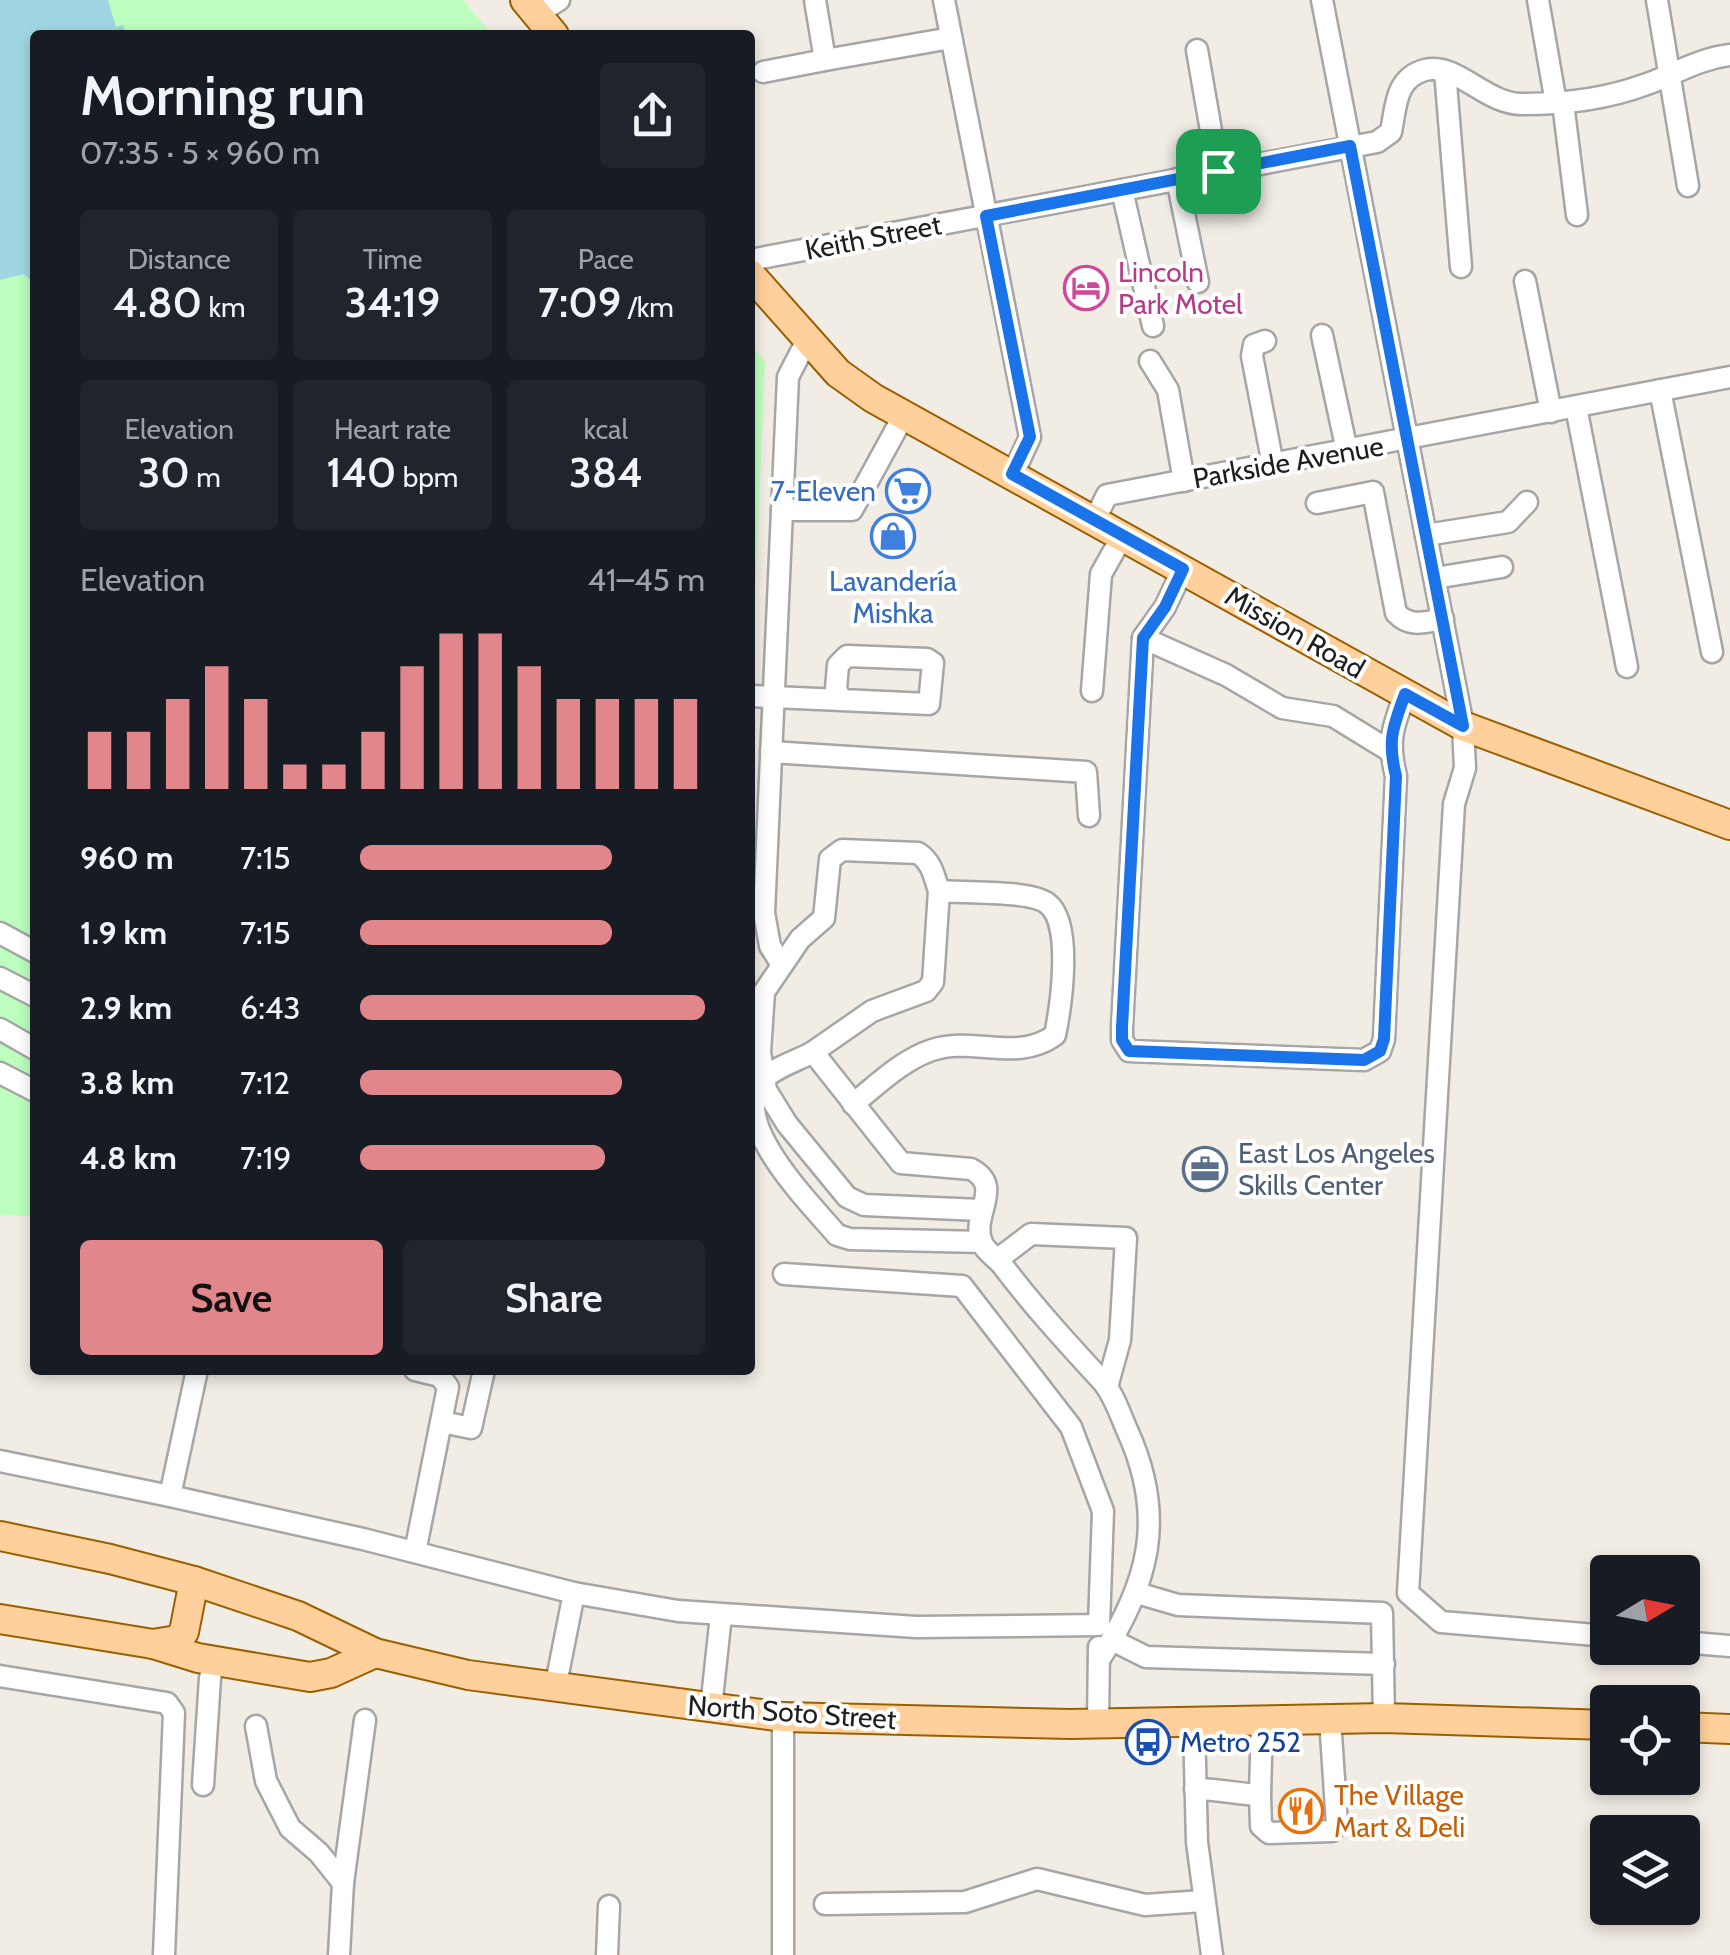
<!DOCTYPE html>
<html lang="en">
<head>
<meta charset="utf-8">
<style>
	:root { --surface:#171b24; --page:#20242c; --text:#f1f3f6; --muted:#9ea1a6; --accent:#e1868b }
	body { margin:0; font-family:Cabin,sans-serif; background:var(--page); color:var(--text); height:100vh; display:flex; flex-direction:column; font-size:38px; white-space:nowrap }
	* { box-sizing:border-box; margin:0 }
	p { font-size:32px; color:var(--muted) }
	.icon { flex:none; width:55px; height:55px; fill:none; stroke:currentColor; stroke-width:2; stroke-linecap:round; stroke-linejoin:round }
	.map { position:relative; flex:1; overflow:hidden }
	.panel { position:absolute; left:30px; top:30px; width:725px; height:1345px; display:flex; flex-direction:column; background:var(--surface); border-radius:10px; box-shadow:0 5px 15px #0003 }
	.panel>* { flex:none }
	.needle { width:65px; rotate:80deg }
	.tools { position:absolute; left:1590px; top:1555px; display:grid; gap:20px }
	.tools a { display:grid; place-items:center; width:110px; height:110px; border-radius:10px; background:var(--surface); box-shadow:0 5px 15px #0003; font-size:50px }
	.pin { position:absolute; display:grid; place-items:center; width:85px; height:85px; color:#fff; margin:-42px; border-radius:20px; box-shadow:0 5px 15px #0006 }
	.round { display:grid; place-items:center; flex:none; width:105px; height:105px; border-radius:10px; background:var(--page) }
	.summary { display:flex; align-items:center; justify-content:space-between; height:170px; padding:0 50px }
	h1 { font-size:55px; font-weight:600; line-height:75px }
	.figures { display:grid; grid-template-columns:repeat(3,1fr); gap:15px; height:170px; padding:10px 50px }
	.figures div { display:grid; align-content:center; border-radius:10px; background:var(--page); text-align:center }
	.figures b { font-size:42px; font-weight:600 }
	.figures small { font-size:28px; font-weight:400 }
	.figures p { font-size:28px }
	.chart { height:280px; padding:20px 50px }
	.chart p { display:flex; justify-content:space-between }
	.chart svg { width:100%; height:180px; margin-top:10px; stroke:var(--accent); stroke-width:6 }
	.action { display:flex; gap:20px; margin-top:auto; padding:20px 50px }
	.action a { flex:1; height:115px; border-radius:10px; background:var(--accent); color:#111; font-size:40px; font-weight:600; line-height:115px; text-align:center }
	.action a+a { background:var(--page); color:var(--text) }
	ul { padding:0 50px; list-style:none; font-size:32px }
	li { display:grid; grid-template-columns:160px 120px 1fr; align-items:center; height:75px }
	li i { height:25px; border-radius:12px; background:var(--accent) }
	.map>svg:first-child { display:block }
</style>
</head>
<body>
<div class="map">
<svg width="1730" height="1955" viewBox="0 0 1730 1955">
	<rect width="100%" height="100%" fill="#f1ece4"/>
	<g fill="#bdffbf">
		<polygon points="0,0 463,0 492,35 35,35 35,1216 0,1215"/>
		<polygon points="750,344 765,362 750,713"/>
	</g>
	<polygon fill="#a0d6e3" points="0,0 108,0 116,27 123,25 126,35 35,35 35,278 29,279 24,274 0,280"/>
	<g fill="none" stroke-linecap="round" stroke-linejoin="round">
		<defs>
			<g id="minor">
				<polyline points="815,0 825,60 951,38"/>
				<polyline points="944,0 1030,437 1013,474"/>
				<polyline points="1322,0 1463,726 1465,768 1454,804 1408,1593 1441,1622 1608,1636"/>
				<polyline points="1538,0 1556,103"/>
				<polyline points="1657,0 1688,186"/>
				<polyline points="537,14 559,0"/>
				<polyline points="1197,50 1218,171"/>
				<polyline points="1445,71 1461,267"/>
				<polyline points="763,72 825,60"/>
				<polyline points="1563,103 1577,215"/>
				<polyline points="1177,179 1198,282"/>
				<polyline points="1122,190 1153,326"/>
				<path d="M750,260L1377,142L1391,132C1396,107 1395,78 1425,70C1457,62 1486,105 1523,104C1563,104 1606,99 1644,85C1674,75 1697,59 1730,55"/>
				<polyline points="1525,281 1551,412"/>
				<polyline points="1322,335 1347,451"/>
				<polyline points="1265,341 1254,345 1252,356 1273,465"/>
				<polyline points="1150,361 1168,390 1184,481"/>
				<polyline points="1660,390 1712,652"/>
				<polyline points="1576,407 1627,667"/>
				<path d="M1317,503L1373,492L1396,613C1410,628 1425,622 1443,619"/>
				<polyline points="782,510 852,510 904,415"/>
				<polyline points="1095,519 1107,495 1730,377"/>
				<polyline points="1426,535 1508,522 1527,502"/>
				<path d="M1183,569L1165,607L1143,638L1122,1027V1040L1129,1051L1364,1060L1380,1051L1384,1039L1396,776C1387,740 1393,727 1405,694"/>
				<polyline points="1435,578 1502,567"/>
				<polyline points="1143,638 1226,675 1282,708 1333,716 1390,751"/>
				<polyline points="1092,691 1101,574 1123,535"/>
				<polyline points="750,696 841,700 836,689 838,665 847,656 927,659 933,663 929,704 841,700"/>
				<polyline points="771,752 1086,772 1089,816"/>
				<path d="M939,891C934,876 932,862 918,853L842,850L830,859L824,918L800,939L764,992L760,1052L766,1090L787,1124L847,1197L864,1205L981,1210"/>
				<polyline points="0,933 35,952"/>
				<polyline points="782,965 770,946 764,913 788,377 807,340"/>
				<polyline points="0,978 35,996"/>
				<polyline points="0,1029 35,1049"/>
				<path d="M813,1052L872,1011L926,991L933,982L939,891C962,893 1032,890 1048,904C1073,924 1061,1006 1055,1035C1017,1063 973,1036 932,1050C902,1060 877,1085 853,1104"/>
				<polyline points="0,1073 35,1091"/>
				<path d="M982,1242L850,1239L837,1235C811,1204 723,1118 765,1078C776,1067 799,1060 813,1052L901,1163L971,1169C1005,1187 970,1215 982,1243C986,1252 997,1258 1003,1266C1034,1307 1068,1344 1103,1382C1114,1395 1120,1414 1127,1430C1167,1517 1149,1584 1099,1660"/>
				<polyline points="998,1259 1031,1234 1126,1238 1120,1340 1107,1387"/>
				<polyline points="197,1370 170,1496 363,1539 574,1593 678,1611 916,1627 1099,1625 1103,1511 1071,1427 962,1286 784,1274"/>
				<polyline points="442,1422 471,1428 484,1370"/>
				<polyline points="0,1461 170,1496"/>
				<polyline points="415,1552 448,1387 440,1376 415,1370"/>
				<polyline points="1137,1593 1178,1605 1382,1613 1384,1718"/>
				<polyline points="1112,1640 1146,1657 1384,1664"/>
				<polyline points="1682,1642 1730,1646"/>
				<polyline points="0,1676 167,1703 174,1713 164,1955"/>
				<polyline points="555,1689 574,1593"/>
				<polyline points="711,1708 721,1615"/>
				<polyline points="783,1717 783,1955"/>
				<polyline points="1098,1724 1099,1647"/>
				<polyline points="1194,1724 1197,1842 1212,1955"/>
				<polyline points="256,1726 266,1781 290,1828 319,1853 343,1883"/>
				<polyline points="203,1785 210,1678 214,1661"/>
				<path d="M1195,1789C1218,1789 1237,1794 1260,1795L1261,1826L1269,1833L1332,1831L1337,1824L1330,1719"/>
				<polyline points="1260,1795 1262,1722"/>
				<polyline points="825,1904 965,1902 1037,1879 1145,1905 1203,1901"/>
				<polyline points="339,1955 343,1883 365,1720"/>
				<polyline points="607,1955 609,1906"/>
			</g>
			<g id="major">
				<polyline points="525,0 554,35"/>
				<polyline points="750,274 838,373 873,398 1463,726 1730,825"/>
				<polyline points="0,1536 110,1559 194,1581 298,1616 375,1653 468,1675 783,1717 1070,1724 1384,1718 1608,1725"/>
				<polyline points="0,1619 153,1644 198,1658 310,1677 331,1673 375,1653"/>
				<polyline points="153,1644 177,1640 184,1632 194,1581"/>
				<polyline points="1682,1727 1730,1729"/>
			</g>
		</defs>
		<use href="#minor" stroke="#a6a6a6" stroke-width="25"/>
		<use href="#major" stroke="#9a6000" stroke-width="32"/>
		<use href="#minor" stroke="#fff" stroke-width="20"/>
		<use href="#major" stroke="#ffd09b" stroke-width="28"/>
	</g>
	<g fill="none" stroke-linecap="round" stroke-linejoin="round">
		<defs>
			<path id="route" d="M1350,146L1463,726L1405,694C1393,727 1387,740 1396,776L1384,1039L1380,1051L1364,1060L1129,1051L1122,1040V1027L1143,638L1165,607L1183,569L1012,474L1030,437L986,216Z"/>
		</defs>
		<use href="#route" stroke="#fff" stroke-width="20"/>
		<use href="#route" stroke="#1a73e8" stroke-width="12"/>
	</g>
	<defs>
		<symbol id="hotel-ring" viewBox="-11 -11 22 22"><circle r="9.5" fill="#fff" stroke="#d1479c" stroke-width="1.5"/><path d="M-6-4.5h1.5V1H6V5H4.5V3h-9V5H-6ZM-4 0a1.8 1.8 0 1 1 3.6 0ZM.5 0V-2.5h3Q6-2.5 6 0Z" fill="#d1479c"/></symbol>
		<symbol id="supermarket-ring" viewBox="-11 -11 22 22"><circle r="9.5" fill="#fff" stroke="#3f7fe0" stroke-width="1.5"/><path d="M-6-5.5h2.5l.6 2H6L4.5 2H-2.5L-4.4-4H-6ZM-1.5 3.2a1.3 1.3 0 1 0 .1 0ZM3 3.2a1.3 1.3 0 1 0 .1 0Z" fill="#3f7fe0"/></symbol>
		<symbol id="shop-ring" viewBox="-11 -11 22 22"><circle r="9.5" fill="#fff" stroke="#3f7fe0" stroke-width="1.5"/><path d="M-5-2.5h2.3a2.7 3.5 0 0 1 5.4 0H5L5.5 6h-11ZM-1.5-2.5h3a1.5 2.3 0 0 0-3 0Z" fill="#3f7fe0"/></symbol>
		<symbol id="office-ring" viewBox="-11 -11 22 22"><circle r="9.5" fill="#fff" stroke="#5c6f8a" stroke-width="1.5"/><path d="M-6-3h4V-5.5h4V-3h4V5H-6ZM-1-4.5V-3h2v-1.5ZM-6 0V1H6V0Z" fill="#5c6f8a"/></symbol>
		<symbol id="bus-ring" viewBox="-11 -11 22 22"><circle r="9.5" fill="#fff" stroke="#1a4fb4" stroke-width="1.5"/><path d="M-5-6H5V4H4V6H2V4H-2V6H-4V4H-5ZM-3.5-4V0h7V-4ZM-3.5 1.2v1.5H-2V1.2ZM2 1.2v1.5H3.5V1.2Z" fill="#1a4fb4"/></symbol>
		<symbol id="restaurant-ring" viewBox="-11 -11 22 22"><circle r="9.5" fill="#fff" stroke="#e8710a" stroke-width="1.5"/><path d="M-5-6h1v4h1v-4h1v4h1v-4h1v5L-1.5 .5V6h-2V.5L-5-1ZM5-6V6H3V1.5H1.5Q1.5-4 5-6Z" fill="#e8710a"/></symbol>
	</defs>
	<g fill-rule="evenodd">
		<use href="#hotel-ring" x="1061" y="263" width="50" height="50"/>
		<use href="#supermarket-ring" x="883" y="466" width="50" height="50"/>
		<use href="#shop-ring" x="868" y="511" width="50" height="50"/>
		<use href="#office-ring" x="1180" y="1144" width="50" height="50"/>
		<use href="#bus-ring" x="1123" y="1717" width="50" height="50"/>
		<use href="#restaurant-ring" x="1276" y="1786" width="50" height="50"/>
	</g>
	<g text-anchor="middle" stroke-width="8" stroke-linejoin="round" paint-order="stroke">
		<g font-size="28" fill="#1f1f1f" stroke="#fff">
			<text transform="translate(873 237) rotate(-11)" y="10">Keith Street</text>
			<text transform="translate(1288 462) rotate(-10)" y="10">Parkside Avenue</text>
			<text transform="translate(1295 632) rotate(30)" y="10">Mission Road</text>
			<text transform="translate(792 1712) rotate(4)" y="10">North Soto Street</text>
		</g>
		<g font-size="28" fill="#b23c85" stroke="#fff" text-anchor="start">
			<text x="1118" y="282">Lincoln<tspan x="1118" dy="32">Park Motel</tspan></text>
		</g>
		<g font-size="28" fill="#366cbe" stroke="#fff" text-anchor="end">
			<text x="876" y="501">7-Eleven</text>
			<text x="893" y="591" text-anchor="middle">Lavandería<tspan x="893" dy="32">Mishka</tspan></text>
		</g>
		<g font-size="28" fill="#4e5e75" stroke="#fff" text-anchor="start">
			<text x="1238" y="1163">East Los Angeles<tspan x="1238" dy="32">Skills Center</tspan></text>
		</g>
		<g font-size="28" fill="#164399" stroke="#fff" text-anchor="start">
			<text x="1180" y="1752">Metro 252</text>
		</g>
		<g font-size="28" fill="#c56008" stroke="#fff" text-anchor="start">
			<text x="1334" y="1805">The Village<tspan x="1334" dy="32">Mart &amp; Deli</tspan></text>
		</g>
	</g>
</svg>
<div class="tools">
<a><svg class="needle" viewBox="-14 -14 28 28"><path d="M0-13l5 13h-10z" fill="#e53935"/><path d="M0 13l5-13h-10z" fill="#9ea1a6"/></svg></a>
<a><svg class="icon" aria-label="locate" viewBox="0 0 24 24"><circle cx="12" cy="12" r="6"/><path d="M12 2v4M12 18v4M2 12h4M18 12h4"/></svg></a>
<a><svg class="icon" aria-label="layers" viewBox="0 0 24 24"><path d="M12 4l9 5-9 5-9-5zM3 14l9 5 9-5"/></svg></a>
</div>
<div class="pin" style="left:1218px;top:171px;background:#1e9e55"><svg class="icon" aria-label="arrive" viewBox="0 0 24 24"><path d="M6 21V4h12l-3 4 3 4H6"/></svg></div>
<section class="panel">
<div class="summary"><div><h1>Morning run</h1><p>07:35 · 5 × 960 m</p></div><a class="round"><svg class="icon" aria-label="share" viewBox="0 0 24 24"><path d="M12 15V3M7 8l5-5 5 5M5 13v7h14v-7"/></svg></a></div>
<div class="figures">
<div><p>Distance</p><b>4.80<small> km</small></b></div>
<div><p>Time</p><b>34:19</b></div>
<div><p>Pace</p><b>7:09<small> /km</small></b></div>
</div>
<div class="figures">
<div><p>Elevation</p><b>30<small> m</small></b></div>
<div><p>Heart rate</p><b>140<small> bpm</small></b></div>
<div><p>kcal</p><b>384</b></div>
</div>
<div class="chart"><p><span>Elevation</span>41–45 m</p>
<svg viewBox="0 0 160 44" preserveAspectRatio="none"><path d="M5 44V30M15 44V30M25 44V22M35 44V14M45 44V22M55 44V38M65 44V38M75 44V30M85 44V14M95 44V6M105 44V6M115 44V14M125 44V22M135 44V22M145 44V22M155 44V22"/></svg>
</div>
<ul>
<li><b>960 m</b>7:15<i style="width:73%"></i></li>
<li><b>1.9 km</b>7:15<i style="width:73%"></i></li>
<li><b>2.9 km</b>6:43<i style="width:100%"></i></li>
<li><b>3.8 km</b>7:12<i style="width:76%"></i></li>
<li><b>4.8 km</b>7:19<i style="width:71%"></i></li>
</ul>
<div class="action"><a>Save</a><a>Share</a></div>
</section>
</div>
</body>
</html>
